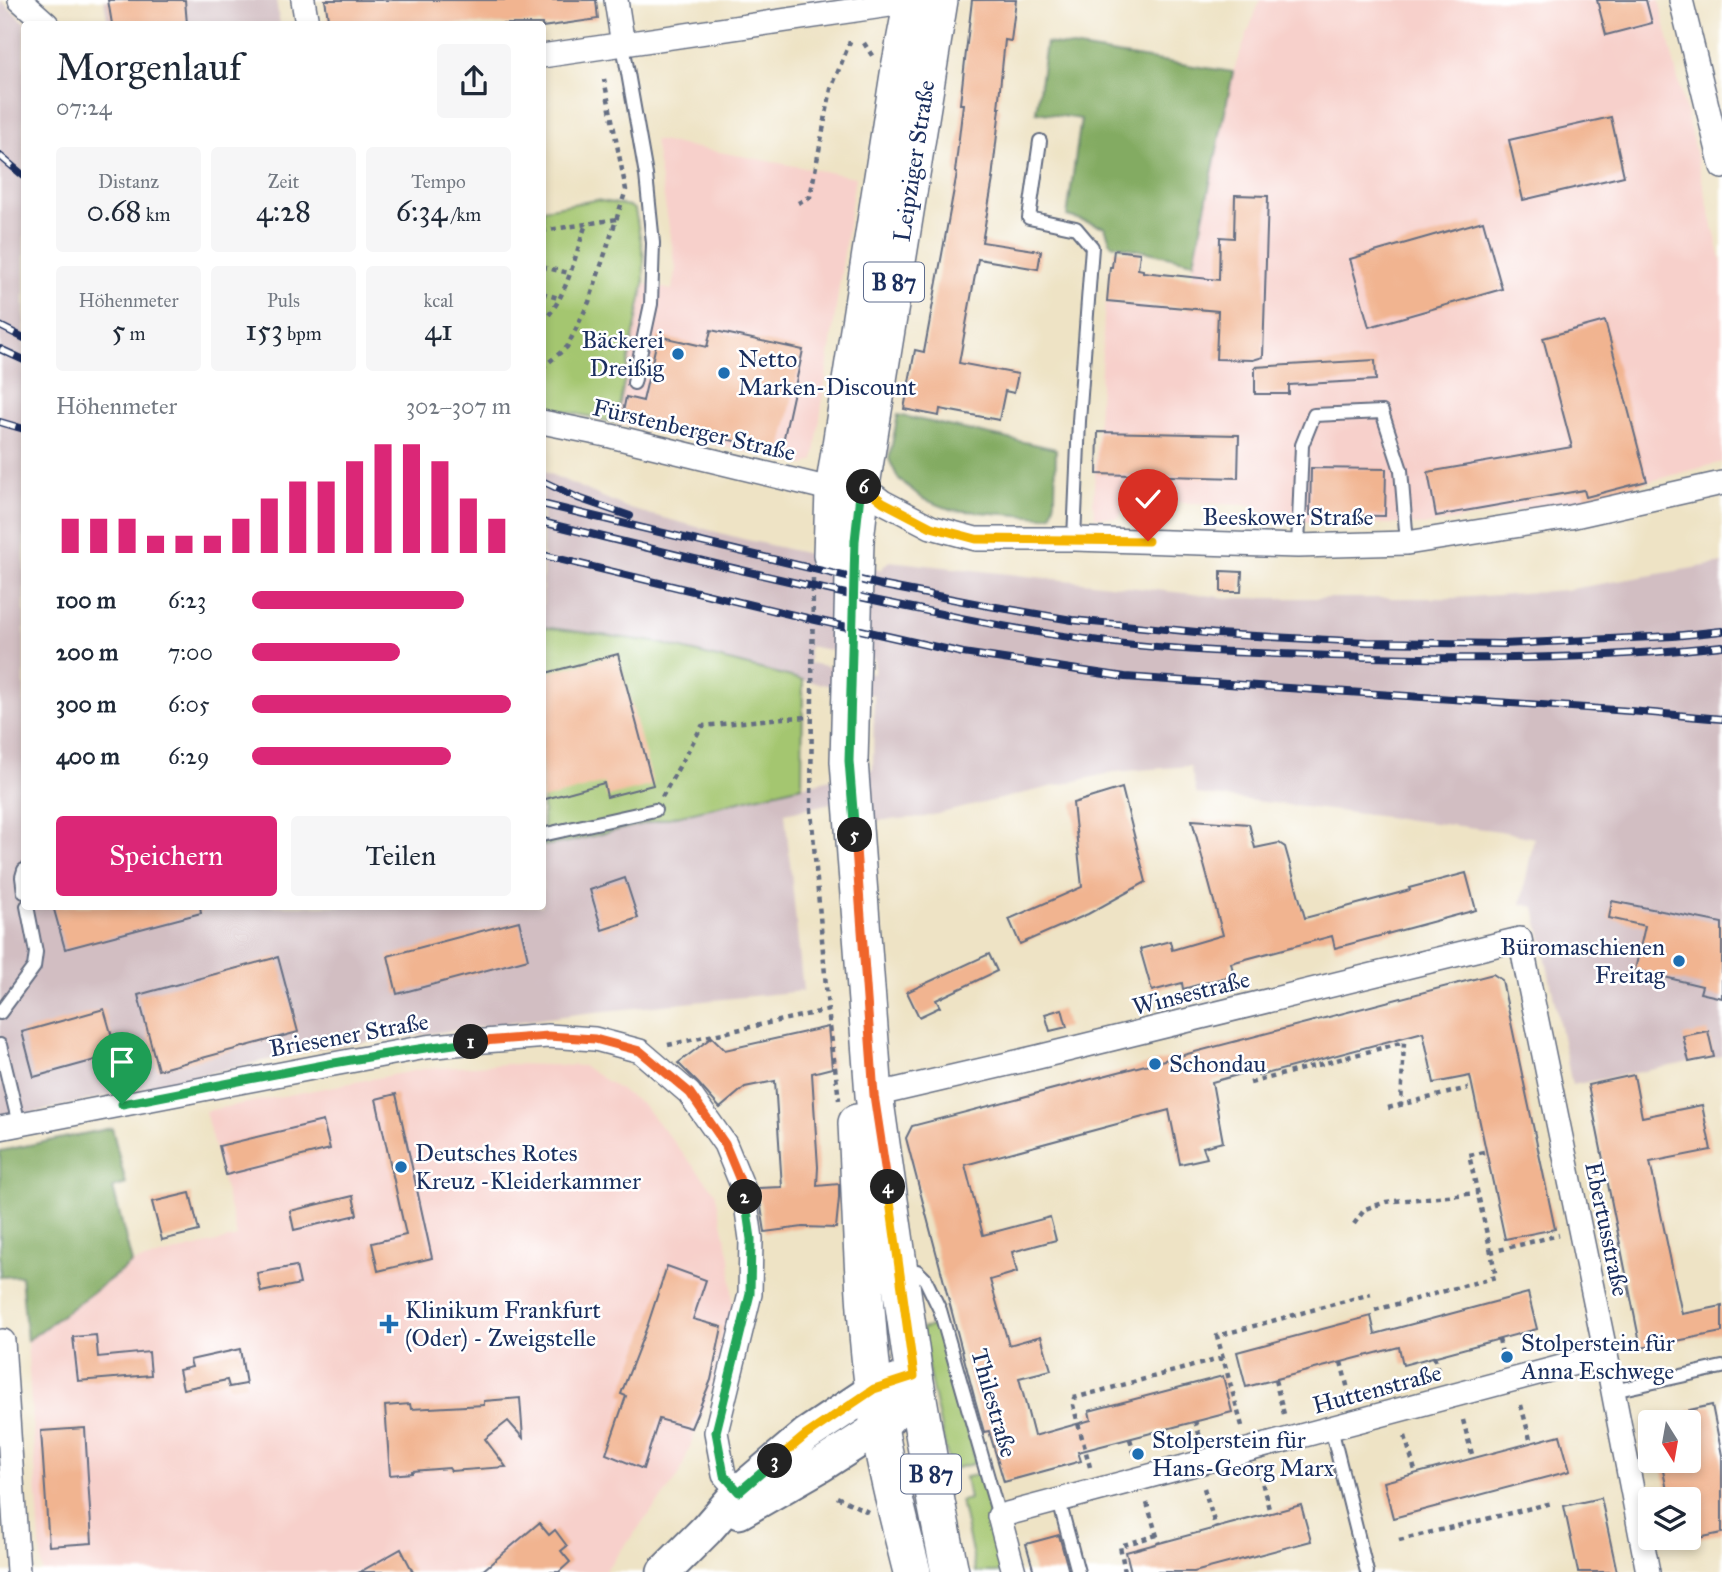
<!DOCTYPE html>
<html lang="de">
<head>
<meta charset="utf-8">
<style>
	:root { --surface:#fff; --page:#f6f6f7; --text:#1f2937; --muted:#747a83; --accent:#db2777 }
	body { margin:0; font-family:"IM FELL Great Primer",serif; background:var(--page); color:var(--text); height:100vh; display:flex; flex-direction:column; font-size:26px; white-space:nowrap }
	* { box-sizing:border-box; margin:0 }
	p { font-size:23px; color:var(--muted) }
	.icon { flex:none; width:38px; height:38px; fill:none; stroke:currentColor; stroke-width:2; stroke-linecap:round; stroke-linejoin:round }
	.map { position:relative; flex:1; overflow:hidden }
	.drawer { position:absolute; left:21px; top:21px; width:525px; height:889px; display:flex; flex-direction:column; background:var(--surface); border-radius:7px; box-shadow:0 4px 10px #0003 }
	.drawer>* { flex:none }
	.needle { width:46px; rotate:169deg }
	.fabs { position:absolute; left:1638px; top:1410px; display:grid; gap:14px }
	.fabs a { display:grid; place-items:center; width:63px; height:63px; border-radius:7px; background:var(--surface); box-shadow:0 4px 10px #0003; font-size:35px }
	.pin { position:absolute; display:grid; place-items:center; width:60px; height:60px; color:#fff; margin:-72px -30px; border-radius:50% 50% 50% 0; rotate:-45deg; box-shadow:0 0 7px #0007 }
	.pin .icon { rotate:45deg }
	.km { position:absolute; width:35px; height:35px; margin:-18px; border-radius:50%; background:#222; color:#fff; font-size:19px; line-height:35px; text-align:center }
	.round { display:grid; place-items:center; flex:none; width:74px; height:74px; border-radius:7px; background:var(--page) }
	.summary { display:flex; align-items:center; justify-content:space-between; height:119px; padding:0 35px }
	h1 { font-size:38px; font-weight:600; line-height:52px }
	.figures { display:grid; grid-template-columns:repeat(3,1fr); gap:10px; height:119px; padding:7px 35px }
	.figures div { display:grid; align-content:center; border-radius:7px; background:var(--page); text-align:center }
	.figures b { font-size:30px; font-weight:600 }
	.figures small { font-size:19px; font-weight:400 }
	.figures p { font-size:19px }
	.chart { height:196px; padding:14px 35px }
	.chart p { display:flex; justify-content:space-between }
	.chart svg { width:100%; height:126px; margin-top:7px; stroke:var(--accent); stroke-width:6 }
	.action { display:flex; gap:14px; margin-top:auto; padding:14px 35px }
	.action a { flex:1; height:80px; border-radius:7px; background:var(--accent); color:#fff; font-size:28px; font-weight:600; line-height:80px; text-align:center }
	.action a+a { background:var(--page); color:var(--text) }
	ul { padding:0 35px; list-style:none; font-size:23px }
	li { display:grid; grid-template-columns:112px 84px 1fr; align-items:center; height:52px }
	li i { height:18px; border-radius:9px; background:var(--accent) }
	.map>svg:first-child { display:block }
</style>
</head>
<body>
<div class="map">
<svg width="1722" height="1572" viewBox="0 0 1722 1572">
	<rect width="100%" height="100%" fill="#fff"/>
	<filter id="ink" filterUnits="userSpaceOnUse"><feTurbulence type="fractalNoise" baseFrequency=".0143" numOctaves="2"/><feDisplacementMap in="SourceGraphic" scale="14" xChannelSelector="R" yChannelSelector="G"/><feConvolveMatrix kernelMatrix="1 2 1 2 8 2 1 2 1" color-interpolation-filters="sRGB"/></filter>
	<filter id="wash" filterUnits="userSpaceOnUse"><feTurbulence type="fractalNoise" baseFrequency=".00686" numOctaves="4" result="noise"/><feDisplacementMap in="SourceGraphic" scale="28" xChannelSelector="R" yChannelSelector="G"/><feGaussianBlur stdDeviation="1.57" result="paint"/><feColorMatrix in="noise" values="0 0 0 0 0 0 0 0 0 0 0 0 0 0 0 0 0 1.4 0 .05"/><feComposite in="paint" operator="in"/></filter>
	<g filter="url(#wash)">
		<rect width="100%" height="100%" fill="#eee3c5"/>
		<g fill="#f7d0cb">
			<polygon points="1260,0 1659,0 1722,264 1722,462 1584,499 1427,525 1276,521 1251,505 1132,501 1118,518 1095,517 1093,503 1105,303 1188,310 1194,262 1233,72"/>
			<polygon points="654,140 855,177 814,460 805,465 616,423 644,284 672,290 676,268"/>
			<polygon points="508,1064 583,1066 642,1104 715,1192 730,1257 733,1308 715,1379 679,1476 604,1572 42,1572 27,1341 132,1263 237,1237 205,1111 423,1069"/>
		</g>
		<g fill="#d2bec2" fill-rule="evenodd">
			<path d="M0,0L27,24H24V906H542L543,846L568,842L873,769L874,695L803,680L655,642L543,627V471L630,509L743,539L880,570L889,561L1230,598H1455L1565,590L1722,563V1056L1572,1085L1535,907L1521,904L1534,838L1500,831L1197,794L1190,766L1114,772L925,817L873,821L872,794L785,813L803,991L586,1013L321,1048L0,1120ZM809,646L874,659V674L809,663Z"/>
			<polygon points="104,0 276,0 280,24 108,24"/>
		</g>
		<g fill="#a4c670" stroke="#607a67" stroke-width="2">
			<polygon points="596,200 629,206 635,210 644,258 644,284 616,423 543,406 543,209"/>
			<polygon points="542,627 655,642 803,680 802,786 568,842 543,846"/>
			<polygon points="940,1324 976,1463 953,1469 951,1459 948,1460 931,1384 921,1329"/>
			<polygon points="983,1474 1008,1572 976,1572 961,1501 969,1499 965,1477"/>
		</g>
		<g fill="#83ab62" stroke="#4f6d60" stroke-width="2">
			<polygon points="1046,43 1233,72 1194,262 1111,244 1105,227 1067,216 1081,119 1036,112"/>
			<polygon points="898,415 1056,449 1055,500 1052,515 1042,517 952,510 923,499 898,478 889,459"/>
			<polygon points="112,1128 126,1184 113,1188 132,1263 27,1341 21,1276 0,1277 0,1151"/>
		</g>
		<g id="blocks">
			<g fill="#f1b490">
				<polygon points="108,0 185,0 187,24 112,24"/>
				<polygon points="325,0 596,0 598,19 542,27 542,24 329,24"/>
				<polygon points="972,0 1016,0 1011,41 1005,40 998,108 1000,108 992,179 993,179 982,242 1041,251 1038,269 978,259 959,363 1018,374 1014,393 1005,391 999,420 940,409 939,416 904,409 915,350 924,352 957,173 955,172 963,104 960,104"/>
				<polygon points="1597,0 1646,0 1652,23 1606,35"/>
				<polygon points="1611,117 1624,176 1523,200 1509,140"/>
				<polygon points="1235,195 1268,196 1263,357 1253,360 1216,359 1218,311 1107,301 1110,267 1112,267 1114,250 1140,253 1138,269 1143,270 1143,272 1219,280 1220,237 1234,238"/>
				<polygon points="1483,221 1502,289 1369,327 1350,259"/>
				<polygon points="1605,321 1647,481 1586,497 1584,490 1436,516 1428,472 1572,447 1543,338"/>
				<polygon points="711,330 803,350 781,451 622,417 626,397 643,401 658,336 707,347"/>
				<polygon points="1375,360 1376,380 1289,385 1289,394 1255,394 1255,367"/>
				<polygon points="1098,432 1239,435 1238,478 1097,474"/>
				<polygon points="1311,468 1386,469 1385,516 1310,515"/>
				<polygon points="1221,571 1242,572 1241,592 1221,592"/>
				<polygon points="618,654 653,785 607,797 604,783 542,800 542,674"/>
				<polygon points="1122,788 1146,882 1088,914 1020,944 1009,919 1082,887 1073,803"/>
				<polygon points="1192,820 1249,824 1255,848 1279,843 1285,847 1305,918 1410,890 1409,888 1466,873 1476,910 1335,948 1332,936 1231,963 1234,975 1183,989 1182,983 1152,991 1140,949 1170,941 1172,950 1223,935"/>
				<polygon points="625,878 638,918 602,930 590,890"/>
				<polygon points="1612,901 1722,923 1722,998 1700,993 1702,986 1635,970 1645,926 1609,918"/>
				<polygon points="53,906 200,906 201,913 65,949"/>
				<polygon points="519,921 528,959 397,994 388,956"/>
				<polygon points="989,954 997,971 936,1000 940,1007 919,1017 907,992"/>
				<polygon points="278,957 298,1032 158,1070 138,995"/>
				<polygon points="1493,974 1502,980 1555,1229 1505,1239 1470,1076 1434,1083 1423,1032 1258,1076 1256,1070 1212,1082 1223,1142 1203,1147 1207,1158 1180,1164 1169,1110 965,1165 983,1235 1050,1217 1056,1240 1012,1252 1017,1272 990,1280 1009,1345 1041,1336 1051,1370 1019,1378 1034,1436 1091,1420 1089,1411 1223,1376 1232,1412 1078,1452 1081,1461 1004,1482 989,1431 984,1432 974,1396 906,1138 912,1126"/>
				<polygon points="104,1009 117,1054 34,1077 22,1032"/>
				<polygon points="1062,1009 1067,1027 1050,1031 1045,1014"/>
				<polygon points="828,1027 832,1068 812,1073 818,1167 817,1186 839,1184 839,1198 836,1228 803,1227 765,1232 758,1188 782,1187 775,1081 745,1087 720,1108 698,1083 678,1063 712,1037 725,1050"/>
				<polygon points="1708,1031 1714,1057 1689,1062 1683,1036"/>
				<polygon points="1634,1075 1642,1117 1702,1105 1711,1150 1650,1162 1682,1314 1722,1306 1722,1332 1641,1348 1588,1085"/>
				<polygon points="396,1094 432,1258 378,1271 372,1243 406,1235 376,1099"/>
				<polygon points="323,1121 330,1149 226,1175 219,1146"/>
				<polygon points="190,1193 199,1231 162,1240 152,1202"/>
				<polygon points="353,1196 357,1215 294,1230 290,1211"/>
				<polygon points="296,1266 300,1284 261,1292 257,1273"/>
				<polygon points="667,1266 706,1280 693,1319 722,1327 711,1380 691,1428 659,1419 643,1469 606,1454 626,1396 621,1394 648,1324"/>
				<polygon points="1528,1293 1537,1329 1403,1365 1399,1347 1246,1387 1237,1352 1371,1316 1375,1334"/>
				<polygon points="96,1335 98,1357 149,1352 151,1375 78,1381 73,1337"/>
				<polygon points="240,1349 246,1384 229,1387 227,1380 183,1389 179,1370 192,1367 190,1360"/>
				<polygon points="520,1398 523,1438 508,1421 485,1439 506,1467 451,1471 449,1468 412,1471 412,1473 390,1475 385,1406 410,1404 411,1409 484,1405 484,1401"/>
				<polygon points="1712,1405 1722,1455 1722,1533 1689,1540 1689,1500 1669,1500 1661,1461 1689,1461 1689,1410"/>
				<polygon points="85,1428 92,1543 49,1546 41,1431"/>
				<polygon points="1560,1435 1570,1471 1393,1518 1384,1482"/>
				<polygon points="1601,1498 1617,1572 1578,1572 1564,1506"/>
				<polygon points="1301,1505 1311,1541 1194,1572 1131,1572 1126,1552"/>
				<polygon points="539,1523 549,1535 555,1530 567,1546 561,1551 570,1562 559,1572 481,1572"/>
				<polygon points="1059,1535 1069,1572 1034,1572 1026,1544"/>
				<polygon points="401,1549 413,1572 360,1572"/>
			</g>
		</g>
	</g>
	<g filter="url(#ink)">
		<use href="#blocks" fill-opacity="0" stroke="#656e82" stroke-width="2"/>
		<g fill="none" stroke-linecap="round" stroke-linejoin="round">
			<defs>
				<g id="lane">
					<polyline points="623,45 646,175 653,243 651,304 634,383"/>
					<polyline points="1040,141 1029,218 1076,228 1092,247 1079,421 1074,539"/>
					<polyline points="1298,546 1302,445 1314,415 1382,412 1401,470 1407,543"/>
					<polyline points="542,835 655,810"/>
					<polyline points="24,870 22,877 24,892"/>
					<polyline points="0,1013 34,967 36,952 27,906"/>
					<polyline points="0,1045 19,1124"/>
					<polyline points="901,1272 917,1271 925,1279 940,1310 999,1516"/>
					<polyline points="1613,1391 1722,1367"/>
					<polyline points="1331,1428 1367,1572"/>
					<polyline points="1059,1501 1078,1572"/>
				</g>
				<g id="street">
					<polyline points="20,0 47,24"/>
					<polyline points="303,0 307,24"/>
					<polyline points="616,0 623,45"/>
					<polyline points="1681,0 1722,167"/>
					<polyline points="542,56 924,0"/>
					<polyline points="542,422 611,436 834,490"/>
					<polyline points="861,485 883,502 931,527 976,539 1074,539 1298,546 1407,543 1570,517 1722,483"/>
					<polyline points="874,1095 1038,1057 1520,939 1606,1355 1648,1572"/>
					<polyline points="0,1128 328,1065 426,1047 484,1041 548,1036 595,1039 640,1051 689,1093 725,1144 744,1190 751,1239 750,1294 716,1432 724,1475 739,1492"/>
					<polyline points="3,1341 18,1572"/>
					<polyline points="1014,1572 999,1516 1606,1355"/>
				</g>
				<g id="secondary">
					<polyline points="739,1512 821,1465 880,1427 899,1407 914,1376"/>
					<polyline points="664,1572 706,1530 739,1492 806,1435 875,1389 914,1376"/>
				</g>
				<g id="primary">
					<polyline points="939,0 861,485 855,541 849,761 874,1095 914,1376 936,1502 950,1572"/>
					<polyline points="832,555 834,490 900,68 913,0"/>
					<path d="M857,1123C862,1224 863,1326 879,1426C887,1475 900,1524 912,1572"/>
				</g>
			</defs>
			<use href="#lane" stroke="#656e82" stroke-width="16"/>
			<use href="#street" stroke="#656e82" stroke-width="26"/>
			<use href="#secondary" stroke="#656e82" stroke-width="37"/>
			<use href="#primary" stroke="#656e82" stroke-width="40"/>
			<g stroke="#656e82" stroke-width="4.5" stroke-dasharray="5 5" stroke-linecap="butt">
				<polyline points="864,43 873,57"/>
				<polyline points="798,203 810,197 831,89 851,39"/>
				<polyline points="542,231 617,219"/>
				<polyline points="542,267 569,273"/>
				<polyline points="542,293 561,299"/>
				<path d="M542,322C566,301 575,255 586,224"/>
				<polyline points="542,368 567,347 589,302 626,190 604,79"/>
				<polyline points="813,578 811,810 828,1010 839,1100"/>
				<polyline points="662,797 702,726 784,718 811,717"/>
				<polyline points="668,1045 828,1010"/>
				<polyline points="1250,1083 1404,1042 1401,1105"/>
				<polyline points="1388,1108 1468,1088"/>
				<polyline points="1484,1152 1469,1155 1491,1252"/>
				<polyline points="1354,1224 1365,1209 1386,1202 1478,1193"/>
				<polyline points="1375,1310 1496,1277 1491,1252 1559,1235"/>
				<polyline points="1499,1339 1503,1358"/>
				<polyline points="1434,1356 1439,1374"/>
				<polyline points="1341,1362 1350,1397"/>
				<polyline points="1275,1380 1284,1414"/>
				<polyline points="1521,1405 1531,1443"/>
				<polyline points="1463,1420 1473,1458"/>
				<polyline points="1195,1421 1200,1437"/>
				<polyline points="1242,1426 1217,1336 1371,1294"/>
				<polyline points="1405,1436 1416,1474"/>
				<polyline points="1130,1439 1135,1455"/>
				<polyline points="1090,1467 1073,1405 1074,1398 1223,1358"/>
				<polyline points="1260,1474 1270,1513"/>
				<polyline points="1204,1488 1216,1528"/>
				<polyline points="837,1497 868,1512"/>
				<polyline points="1147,1503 1159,1543"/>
				<polyline points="1399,1540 1552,1503"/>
				<polyline points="1125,1572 1120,1546 1157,1535"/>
			</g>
			<use href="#lane" stroke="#fff" stroke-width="12"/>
			<use href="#street" stroke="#fff" stroke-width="23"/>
			<use href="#secondary" stroke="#fff" stroke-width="33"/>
			<use href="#primary" stroke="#fff" stroke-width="37"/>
			<defs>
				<g id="rail">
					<polyline points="0,156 24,176"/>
					<polyline points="0,326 24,338"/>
					<polyline points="0,349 24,360"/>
					<polyline points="0,422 24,429"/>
					<polyline points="542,481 578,498 630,516"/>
					<polyline points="542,504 885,586 984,605 1072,620 1217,634 1368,642 1503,644 1673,636 1722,631"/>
					<path d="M542,522C659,551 775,579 893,604C952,616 1010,629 1070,637C1157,650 1245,653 1333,656C1462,660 1593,660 1722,646"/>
					<polyline points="542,555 789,614 963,653 1125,677 1630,711 1722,719"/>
				</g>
			</defs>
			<use href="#rail" stroke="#1b2f5e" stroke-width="8"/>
			<use href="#rail" stroke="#fff" stroke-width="5" stroke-dasharray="16" stroke-linecap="butt"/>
		</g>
	</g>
	<g fill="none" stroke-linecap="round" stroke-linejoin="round" filter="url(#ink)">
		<defs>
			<path id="split-1" d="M122,1104C238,1082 354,1056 471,1042"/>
			<polyline id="split-2" points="471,1042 548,1036 595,1039 640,1051 690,1093 725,1144 744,1190 745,1197"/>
			<polyline id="split-3" points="745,1197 751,1239 750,1294 716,1432 724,1475 739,1492 775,1461"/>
			<polyline id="split-4" points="775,1461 806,1435 874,1389 914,1376 888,1187"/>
			<polyline id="split-5" points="855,835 874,1095 888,1187"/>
			<polyline id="split-6" points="855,835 849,761 855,541 861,485 864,487"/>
			<polyline id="split-7" points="864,487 883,502 931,527 976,539 1148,541"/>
		</defs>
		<use href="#split-1" stroke="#fff" stroke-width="14"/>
		<use href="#split-2" stroke="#fff" stroke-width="14"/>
		<use href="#split-3" stroke="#fff" stroke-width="14"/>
		<use href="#split-4" stroke="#fff" stroke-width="14"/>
		<use href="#split-5" stroke="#fff" stroke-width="14"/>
		<use href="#split-6" stroke="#fff" stroke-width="14"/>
		<use href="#split-7" stroke="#fff" stroke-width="14"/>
		<use href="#split-1" stroke="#22a559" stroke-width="9"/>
		<use href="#split-2" stroke="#f0652b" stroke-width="9"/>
		<use href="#split-3" stroke="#22a559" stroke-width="9"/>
		<use href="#split-4" stroke="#f5b400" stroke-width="9"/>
		<use href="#split-5" stroke="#f0652b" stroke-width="9"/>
		<use href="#split-6" stroke="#22a559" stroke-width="9"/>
		<use href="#split-7" stroke="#f5b400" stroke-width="9"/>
	</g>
	<g fill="#1f6fb2" stroke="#fff" stroke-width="2.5">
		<circle cx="678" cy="354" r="7"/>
		<circle cx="724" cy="373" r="7"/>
		<circle cx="1679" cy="961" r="7"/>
		<circle cx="1155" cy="1064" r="7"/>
		<circle cx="401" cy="1167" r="7"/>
		<path d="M385.5 1313.5h7v7h7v7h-7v7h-7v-7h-7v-7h7z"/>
		<circle cx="1507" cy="1357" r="7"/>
		<circle cx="1138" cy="1454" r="7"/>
	</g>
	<g text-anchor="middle" stroke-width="5" stroke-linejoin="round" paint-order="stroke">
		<g fill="#fff" stroke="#5f6d8e" stroke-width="2">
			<rect x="864" y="262.5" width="60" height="39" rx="5"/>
			<rect x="901" y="1454.5" width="60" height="39" rx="5"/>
		</g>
		<g font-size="23" font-weight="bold" fill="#1b2f5e">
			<text x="894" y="290">B 87</text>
			<text x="931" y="1482">B 87</text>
		</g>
		<g font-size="24" fill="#1b2f5e" stroke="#fff">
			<text transform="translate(914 161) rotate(-81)" y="8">Leipziger Straße</text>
			<text transform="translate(694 430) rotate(13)" y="8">Fürstenberger Straße</text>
			<text x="1288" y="525">Beeskower Straße</text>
			<text transform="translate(1191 993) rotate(-14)" y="8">Winsestraße</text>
			<text transform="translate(349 1035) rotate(-10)" y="8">Briesener Straße</text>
			<text transform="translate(1607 1229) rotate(78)" y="8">Ebertusstraße</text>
			<text transform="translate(1377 1389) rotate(-15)" y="8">Huttenstraße</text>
			<text transform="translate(994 1403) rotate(74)" y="8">Thilestraße</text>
		</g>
		<g font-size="24" fill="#1b2f5e" stroke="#fff" text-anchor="start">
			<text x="664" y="348" text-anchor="end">Bäckerei<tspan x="664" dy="28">Dreißig</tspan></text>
			<text x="738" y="367">Netto<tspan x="738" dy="28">Marken-Discount</tspan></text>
			<text x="1665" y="955" text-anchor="end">Büromaschienen<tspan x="1665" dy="28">Freitag</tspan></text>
			<text x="1169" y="1072">Schondau</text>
			<text x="415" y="1161">Deutsches Rotes<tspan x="415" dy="28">Kreuz -Kleiderkammer</tspan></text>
			<text x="405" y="1318">Klinikum Frankfurt<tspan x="405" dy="28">(Oder) - Zweigstelle</tspan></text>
			<text x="1521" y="1351">Stolperstein für<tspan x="1521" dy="28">Anna Eschwege</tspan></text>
			<text x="1152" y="1448">Stolperstein für<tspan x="1152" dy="28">Hans-Georg Marx</tspan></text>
		</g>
	</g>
</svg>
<div class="fabs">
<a><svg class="needle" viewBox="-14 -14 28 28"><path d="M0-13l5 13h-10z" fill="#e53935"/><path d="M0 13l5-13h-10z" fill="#747a83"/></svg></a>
<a><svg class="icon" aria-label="layers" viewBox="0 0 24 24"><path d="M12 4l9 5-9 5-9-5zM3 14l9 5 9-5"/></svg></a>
</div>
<div class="pin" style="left:122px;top:1104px;background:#1e9e55"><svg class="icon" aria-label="arrive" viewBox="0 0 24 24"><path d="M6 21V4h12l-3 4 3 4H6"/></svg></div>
<div class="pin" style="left:1148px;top:541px;background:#d93025"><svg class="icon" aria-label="check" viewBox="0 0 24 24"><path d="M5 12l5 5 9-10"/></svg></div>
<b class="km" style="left:471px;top:1042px">1</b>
<b class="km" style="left:745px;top:1197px">2</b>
<b class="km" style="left:775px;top:1461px">3</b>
<b class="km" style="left:888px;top:1187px">4</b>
<b class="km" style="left:855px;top:835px">5</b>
<b class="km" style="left:864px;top:487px">6</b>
<section class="drawer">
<div class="summary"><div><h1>Morgenlauf</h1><p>07:24</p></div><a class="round"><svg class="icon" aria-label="share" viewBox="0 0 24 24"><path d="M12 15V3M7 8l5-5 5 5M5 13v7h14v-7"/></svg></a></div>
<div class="figures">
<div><p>Distanz</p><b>0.68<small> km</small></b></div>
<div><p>Zeit</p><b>4:28</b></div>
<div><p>Tempo</p><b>6:34<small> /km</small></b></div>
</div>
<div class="figures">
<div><p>Höhenmeter</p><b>5<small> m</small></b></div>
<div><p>Puls</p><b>153<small> bpm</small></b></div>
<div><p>kcal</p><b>41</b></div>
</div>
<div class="chart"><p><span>Höhenmeter</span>302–307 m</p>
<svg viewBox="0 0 160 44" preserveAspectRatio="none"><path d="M5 44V32M15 44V32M25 44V32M35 44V38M45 44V38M55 44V38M65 44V32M75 44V25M85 44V19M95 44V19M105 44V12M115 44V6M125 44V6M135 44V12M145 44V25M155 44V32"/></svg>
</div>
<ul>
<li><b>100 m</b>6:23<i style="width:82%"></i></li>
<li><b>200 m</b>7:00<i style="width:57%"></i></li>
<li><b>300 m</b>6:05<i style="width:100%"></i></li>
<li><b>400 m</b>6:29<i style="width:77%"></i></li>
</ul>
<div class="action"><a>Speichern</a><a>Teilen</a></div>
</section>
</div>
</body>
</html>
